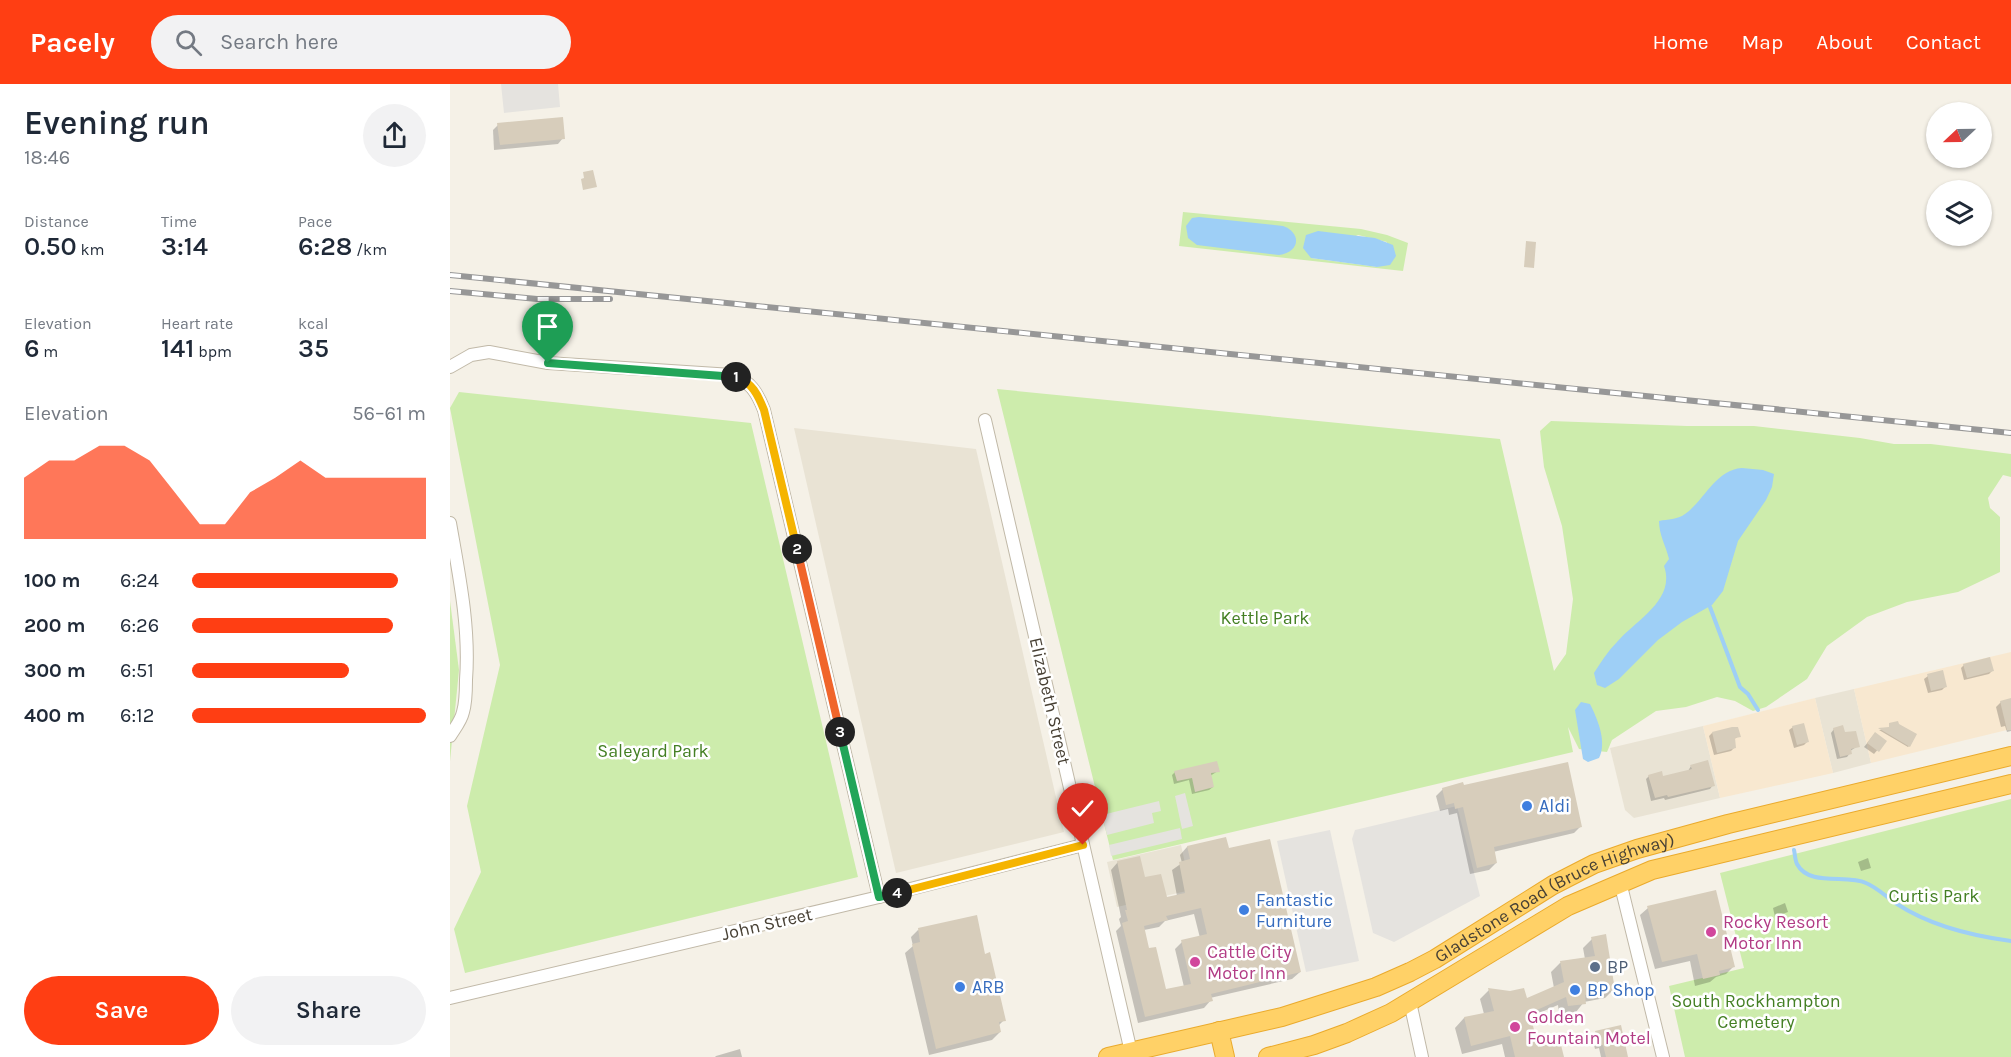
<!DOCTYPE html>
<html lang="en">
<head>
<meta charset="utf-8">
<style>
	:root { --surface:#fff; --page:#f2f2f3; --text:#1f2937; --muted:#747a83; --accent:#ff3e13 }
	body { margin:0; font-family:Karla,sans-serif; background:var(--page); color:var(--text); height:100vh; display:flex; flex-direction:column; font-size:22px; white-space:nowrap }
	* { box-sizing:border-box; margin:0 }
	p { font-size:20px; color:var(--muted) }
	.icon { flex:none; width:33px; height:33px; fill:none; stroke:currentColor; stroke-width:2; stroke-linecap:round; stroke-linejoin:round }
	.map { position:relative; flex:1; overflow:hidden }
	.sheet { display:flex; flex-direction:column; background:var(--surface); width:450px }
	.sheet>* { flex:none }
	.needle { width:39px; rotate:248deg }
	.controls { position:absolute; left:1476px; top:18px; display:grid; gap:12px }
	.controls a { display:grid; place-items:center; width:66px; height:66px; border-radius:50%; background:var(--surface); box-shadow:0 2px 4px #0004; font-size:30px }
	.pin { position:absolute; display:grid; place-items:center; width:51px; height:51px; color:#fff; margin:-62px -26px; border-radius:50% 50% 50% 0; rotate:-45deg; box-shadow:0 0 6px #0007 }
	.pin .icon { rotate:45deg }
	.km { position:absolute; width:30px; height:30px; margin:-15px; border-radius:50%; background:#222; color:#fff; font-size:16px; line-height:30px; text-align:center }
	.round { display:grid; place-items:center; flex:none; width:63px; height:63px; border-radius:32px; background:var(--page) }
	.headline { display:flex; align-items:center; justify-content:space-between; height:102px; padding:0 24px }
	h1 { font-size:33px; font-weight:600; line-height:45px }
	.metrics { display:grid; grid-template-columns:repeat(3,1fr); gap:9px; height:102px; padding:6px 24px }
	.metrics div { display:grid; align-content:center }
	.metrics b { font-size:26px; font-weight:600 }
	.metrics small { font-size:16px; font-weight:400 }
	.metrics p { font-size:16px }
	.chart { height:168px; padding:12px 24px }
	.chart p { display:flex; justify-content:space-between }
	.chart svg { width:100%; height:108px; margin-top:6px; fill:var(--accent); opacity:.7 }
	.button { display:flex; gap:12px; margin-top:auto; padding:12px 24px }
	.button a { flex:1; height:69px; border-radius:36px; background:var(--accent); color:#fff; font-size:24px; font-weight:600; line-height:69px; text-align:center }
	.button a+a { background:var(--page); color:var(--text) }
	ul { padding:0 24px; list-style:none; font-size:20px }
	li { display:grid; grid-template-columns:96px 72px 1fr; align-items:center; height:45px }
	li i { height:15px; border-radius:8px; background:var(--accent) }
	header { display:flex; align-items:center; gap:36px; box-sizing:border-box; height:84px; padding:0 30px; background:var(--accent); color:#fff }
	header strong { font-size:28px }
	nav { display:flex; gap:33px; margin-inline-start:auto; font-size:21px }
	.search { width:420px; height:54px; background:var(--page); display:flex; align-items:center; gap:15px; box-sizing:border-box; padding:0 21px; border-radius:33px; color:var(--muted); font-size:22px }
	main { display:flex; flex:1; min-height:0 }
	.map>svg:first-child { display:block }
</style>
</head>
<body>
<header>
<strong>Pacely</strong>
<div class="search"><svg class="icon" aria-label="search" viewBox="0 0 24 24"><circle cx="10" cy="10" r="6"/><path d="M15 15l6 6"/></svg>Search here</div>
<nav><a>Home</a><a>Map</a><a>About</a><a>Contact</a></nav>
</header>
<main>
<section class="sheet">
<div class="headline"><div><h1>Evening run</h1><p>18:46</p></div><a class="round"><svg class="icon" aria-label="share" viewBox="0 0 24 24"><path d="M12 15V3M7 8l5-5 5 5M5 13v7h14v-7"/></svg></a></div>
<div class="metrics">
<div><p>Distance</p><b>0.50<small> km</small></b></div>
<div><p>Time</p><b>3:14</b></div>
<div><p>Pace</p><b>6:28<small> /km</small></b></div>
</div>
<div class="metrics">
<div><p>Elevation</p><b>6<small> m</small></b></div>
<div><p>Heart rate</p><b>141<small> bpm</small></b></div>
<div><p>kcal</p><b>35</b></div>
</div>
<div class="chart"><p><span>Elevation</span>56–61 m</p>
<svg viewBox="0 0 160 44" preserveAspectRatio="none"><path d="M0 44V19L10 12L20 12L30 6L40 6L50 12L60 25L70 38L80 38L90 25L100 19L110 12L120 19L130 19L140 19L150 19L160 19V44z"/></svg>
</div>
<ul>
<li><b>100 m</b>6:24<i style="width:88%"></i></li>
<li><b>200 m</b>6:26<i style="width:86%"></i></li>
<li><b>300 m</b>6:51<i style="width:67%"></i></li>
<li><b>400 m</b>6:12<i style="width:100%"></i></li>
</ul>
<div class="button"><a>Save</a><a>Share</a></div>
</section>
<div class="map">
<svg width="1561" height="973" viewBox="0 0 1561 973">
	<rect width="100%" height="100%" fill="#f5f1e7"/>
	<g fill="#e9e3d4">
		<polygon points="344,344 526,365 614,748 446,789"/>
		<polygon points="1404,605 1421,679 1383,689 1365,614"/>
		<polygon points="1253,642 1270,714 1184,734 1175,726 1160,664"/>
		<polygon points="731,761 741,806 667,823 657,778"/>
	</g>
	<g fill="#f8e8d0">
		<polygon points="1561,568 1561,645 1421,679 1404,605"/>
		<polygon points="1365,614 1383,689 1270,714 1253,642"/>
	</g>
	<g fill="#cdecac" fill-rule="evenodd">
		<path d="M733,128L911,145L937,151L958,159L953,187L729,162ZM908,151L937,158L928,183L861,174Z"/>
		<polygon points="547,305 1050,355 1104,587 1116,570 1123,515 1112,442 1094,383 1090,347 1101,337 1237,342 1304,342 1410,354 1444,360 1481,360 1561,370 1561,393 1553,391 1538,414 1540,424 1550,433 1550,488 1508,508 1457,518 1417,533 1377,562 1357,595 1316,623 1303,627 1285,617 1267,613 1236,623 1206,627 1162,656 1157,668 1129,665 1118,643 1123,668 663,776"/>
		<polygon points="9,308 301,339 408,793 15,889 4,845 31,788 17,722 50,581 0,324"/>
		<polygon points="0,517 9,586 0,677"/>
		<polygon points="1561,715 1561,973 1235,973 1219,902 1294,884 1270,789"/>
	</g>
	<g fill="#e5e3df">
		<polygon points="51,0 108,0 110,23 54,29"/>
		<polygon points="735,709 743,742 732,745 725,712"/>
		<polygon points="709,717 711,727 702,729 704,739 657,751 652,731"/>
		<polygon points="1007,722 1030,812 944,858 923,849 902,755 905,746"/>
		<polygon points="730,744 732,755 661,772 659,761"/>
		<polygon points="880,746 909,877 856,888 827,757"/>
	</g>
	<g fill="#9ecff6">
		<path d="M749,133L833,142C852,149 850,168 829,171L747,161L738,154L736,142L742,134Z"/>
		<polygon points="868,147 925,154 943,161 946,172 940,181 927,183 861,174 853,164 856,151"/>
		<path d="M1292,384L1313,386L1324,390L1322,403L1316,416L1288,457L1273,507L1262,521L1232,538L1208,556L1169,595L1155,604L1147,601L1144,589C1151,578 1158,567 1167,558C1186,536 1226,516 1214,482L1219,475C1216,462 1209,451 1209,437C1218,435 1227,436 1235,430C1255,416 1265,386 1292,384Z"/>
		<path d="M1131,618L1140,620C1148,636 1157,658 1149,674L1138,678L1133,675L1125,626Z"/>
	</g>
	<g fill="#0003" fill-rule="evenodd">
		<polygon points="48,41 113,54 108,60 44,66 43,46"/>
		<polygon points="1514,581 1542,587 1539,590 1514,596 1511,584"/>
		<polygon points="1478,592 1496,602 1492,606 1478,609 1474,595"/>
		<polygon points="1561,616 1561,647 1557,648 1555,642 1551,643 1546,623 1551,618"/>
		<polygon points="1439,640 1459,662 1458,663 1429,646 1439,645"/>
		<polygon points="1343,643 1357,658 1354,661 1344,664 1339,646"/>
		<polygon points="1384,645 1394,650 1408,662 1400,667 1400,669 1397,673 1387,675 1381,649"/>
		<polygon points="1262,649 1289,652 1283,656 1284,664 1281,667 1264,671 1259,652"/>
		<polygon points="1422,653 1435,657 1424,670 1414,663"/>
		<polygon points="1241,682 1263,701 1260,705 1215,716 1214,714 1201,717 1196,695 1199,692 1212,693 1238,687"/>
		<polygon points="768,687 760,692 763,703 759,706 742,710 739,696 724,700 722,691 725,688"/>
		<polygon points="993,705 1131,742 1124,749 1043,768 1046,779 1039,786 1020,790 1007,729 999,731 998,725 990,727 986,712"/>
		<path d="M775,754L778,766L850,888L842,895L760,914L761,916L754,924L688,939L666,847L671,842L669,835L671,833L661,786L668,778L694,795L715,815L727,812L722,786L732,779L730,771L737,763ZM744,830L750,854L732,858L725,865L734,903L715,907L698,866L694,846L709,843L715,837Z"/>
		<polygon points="1418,774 1421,784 1411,787 1408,778"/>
		<polygon points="1335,819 1338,828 1325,833 1323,824"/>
		<polygon points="1198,824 1283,883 1276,890 1266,893 1260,898 1245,902 1240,877 1205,885 1190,831"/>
		<polygon points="468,846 534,872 554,936 548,942 550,948 542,956 479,971 455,869 463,862 461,853"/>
		<polygon points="1142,855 1164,905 1155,914 1134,918 1126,928 1109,930 1108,921 1080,933 1087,964 1111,973 1055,973 1052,960 1012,970 1005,944 1014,934 1034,930 1030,915 1039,906 1076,916 1104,904 1101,888 1110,879 1135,875 1133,864"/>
		<polygon points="1146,949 1177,973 1151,973 1149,964 1145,965 1142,953"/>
		<polygon points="290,965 292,973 265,973 266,972"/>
	</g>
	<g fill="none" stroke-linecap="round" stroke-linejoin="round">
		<g stroke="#9ecff6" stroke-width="4">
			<polyline points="1260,523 1290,603 1298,610 1308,626"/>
			<path d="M1344,766C1345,770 1345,776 1347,780C1359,803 1397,790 1416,799C1428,804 1436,813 1447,820C1479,841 1523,852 1561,857"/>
		</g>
	</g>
	<g fill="#d7cdbb" fill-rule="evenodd">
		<polygon points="113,33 115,55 50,61 47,39"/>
		<polygon points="143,86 147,103 133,106 131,95 134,94 133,88"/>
		<polygon points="1076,157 1086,158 1084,184 1074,183"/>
		<polygon points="1540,573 1544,587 1517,594 1513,580"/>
		<polygon points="1493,586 1497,603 1481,607 1477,590"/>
		<polygon points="1561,614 1561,646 1557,646 1550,617"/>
		<polygon points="1448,637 1449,640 1467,650 1460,663 1428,644 1439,643 1439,639"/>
		<polygon points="1354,639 1359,658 1347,661 1342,642"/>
		<polygon points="1393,641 1395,648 1406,647 1410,663 1401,665 1402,670 1390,673 1383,644"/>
		<polygon points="1282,643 1288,643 1291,653 1285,654 1286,664 1267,669 1262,648"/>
		<polygon points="1425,648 1437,657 1429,668 1417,659"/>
		<polygon points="1258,676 1265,702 1218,713 1217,711 1205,714 1198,691 1212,687 1213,692 1242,685 1240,681"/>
		<polygon points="767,677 770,688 761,689 764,703 745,708 742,694 727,697 724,687"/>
		<polygon points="1118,678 1132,743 1044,763 1047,779 1027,784 1013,723 1005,725 1004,719 996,721 992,704 1013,698 1014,701"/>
		<path d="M776,753L779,764L820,755L851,888L761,910L763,917L695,933L672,839L678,837L675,826H677L667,777L690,772L695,793L711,790L717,813L735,809L729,778L740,775L737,762ZM751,824L757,850L731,856L741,900L716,905L706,863L699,864L694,842L718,836L716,832Z"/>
		<polygon points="1266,806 1285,883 1269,887 1270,891 1253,895 1247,870 1212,878 1197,822"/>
		<polygon points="527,831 535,870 540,868 556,937 549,938 551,948 486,965 462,860 470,858 468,844"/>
		<polygon points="1156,850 1165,906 1135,911 1136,920 1118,922 1116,913 1080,929 1088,963 1110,957 1114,973 1065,973 1060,952 1021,962 1014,933 1044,927 1038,904 1060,907 1074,904 1077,914 1114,898 1110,877 1145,872 1141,853"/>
		<polygon points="1171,941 1178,973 1156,973 1153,961 1149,962 1145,947"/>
	</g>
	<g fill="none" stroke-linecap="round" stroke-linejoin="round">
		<defs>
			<g id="minor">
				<path d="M0,283L21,271L39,268L98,279L282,291C300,297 307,308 314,326L429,813"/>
				<polyline points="535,336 681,968"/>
				<path d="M0,439C9,491 20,543 16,596C16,606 16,618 13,628C11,637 5,644 0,652"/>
				<polyline points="1170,798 1213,973"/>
				<polyline points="0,914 429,813 633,761"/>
				<polyline points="960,918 972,973"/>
			</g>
			<g id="highway">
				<polyline points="769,947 775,973"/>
				<path id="s1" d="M658,973L832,933L926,903L960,888L985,875L1103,801L1144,780L1187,765L1278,740L1561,672"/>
				<polyline points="818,973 864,961 897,949 941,929 1118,822 1202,786 1561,700"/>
			</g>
		</defs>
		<use href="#minor" stroke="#c1b9a8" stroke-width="14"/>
		<use href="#highway" stroke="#eaaa2c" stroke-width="20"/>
		<use href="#minor" stroke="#fff" stroke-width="12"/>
		<use href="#highway" stroke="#ffd167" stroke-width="18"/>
		<defs>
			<g id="rail">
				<polyline points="0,191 1561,349"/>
				<polyline points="0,207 87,215 160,215"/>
			</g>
		</defs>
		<use href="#rail" stroke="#979797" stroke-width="6"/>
		<use href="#rail" stroke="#fff" stroke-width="4" stroke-dasharray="11" stroke-linecap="butt"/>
	</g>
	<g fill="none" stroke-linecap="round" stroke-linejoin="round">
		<defs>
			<polyline id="split-1" points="98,279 286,293"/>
			<path id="split-2" d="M286,293C302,298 308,311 314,326L347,465"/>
			<polyline id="split-3" points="347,465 390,648"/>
			<polyline id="split-4" points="390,648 429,813 447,809"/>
			<polyline id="split-5" points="447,809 633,761"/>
		</defs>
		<use href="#split-1" stroke="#fff" stroke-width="12"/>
		<use href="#split-2" stroke="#fff" stroke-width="12"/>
		<use href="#split-3" stroke="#fff" stroke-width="12"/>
		<use href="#split-4" stroke="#fff" stroke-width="12"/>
		<use href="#split-5" stroke="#fff" stroke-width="12"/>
		<use href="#split-1" stroke="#22a559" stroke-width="8"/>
		<use href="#split-2" stroke="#f5b400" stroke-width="8"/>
		<use href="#split-3" stroke="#f0652b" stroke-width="8"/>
		<use href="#split-4" stroke="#22a559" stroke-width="8"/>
		<use href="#split-5" stroke="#f5b400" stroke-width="8"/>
	</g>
	<g fill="#3f7fe0" stroke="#fff" stroke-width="2">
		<circle cx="1077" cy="722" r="6"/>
		<circle cx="794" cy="826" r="6"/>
		<circle cx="510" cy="903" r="6"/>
		<circle cx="1125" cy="906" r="6"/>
	</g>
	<g fill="#d1479c" stroke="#fff" stroke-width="2">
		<circle cx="1261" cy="848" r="6"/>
		<circle cx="745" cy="878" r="6"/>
		<circle cx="1065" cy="943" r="6"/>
	</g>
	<circle fill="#5c6f8a" stroke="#fff" stroke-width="2" cx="1145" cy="883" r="6"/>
	<g text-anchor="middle" stroke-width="5" stroke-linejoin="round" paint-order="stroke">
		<g font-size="18" fill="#437f23" stroke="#fff">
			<text x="815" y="540">Kettle Park</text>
			<text x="203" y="673">Saleyard Park</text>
			<text x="1484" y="818">Curtis Park</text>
			<text x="1306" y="923">South Rockhampton<tspan x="1306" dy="21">Cemetery</tspan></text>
		</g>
		<g font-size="18" fill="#484135" stroke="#fff">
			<text transform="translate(600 617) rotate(77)" y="6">Elizabeth Street</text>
			<text dy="6" stroke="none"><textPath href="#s1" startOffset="478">Gladstone Road (Bruce Highway)</textPath></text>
			<text transform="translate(317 840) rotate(-13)" y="6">John Street</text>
		</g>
		<g font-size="18" fill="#366cbe" stroke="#fff" text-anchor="start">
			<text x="1089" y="728">Aldi</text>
			<text x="806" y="822">Fantastic<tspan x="806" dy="21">Furniture</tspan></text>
			<text x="522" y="909">ARB</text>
			<text x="1137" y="912">BP Shop</text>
		</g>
		<g font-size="18" fill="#b23c85" stroke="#fff" text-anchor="start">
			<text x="1273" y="844">Rocky Resort<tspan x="1273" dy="21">Motor Inn</tspan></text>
			<text x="757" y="874">Cattle City<tspan x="757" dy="21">Motor Inn</tspan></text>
			<text x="1077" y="939">Golden<tspan x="1077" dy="21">Fountain Motel</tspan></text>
		</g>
		<g font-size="18" fill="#4e5e75" stroke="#fff" text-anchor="start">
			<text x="1157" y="889">BP</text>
		</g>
	</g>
</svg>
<div class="controls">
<a><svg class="needle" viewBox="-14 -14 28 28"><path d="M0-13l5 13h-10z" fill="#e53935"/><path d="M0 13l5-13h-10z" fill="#747a83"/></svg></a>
<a><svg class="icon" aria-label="layers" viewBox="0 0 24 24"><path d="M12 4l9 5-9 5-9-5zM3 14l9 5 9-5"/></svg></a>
</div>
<div class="pin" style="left:98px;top:279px;background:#1e9e55"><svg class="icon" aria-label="arrive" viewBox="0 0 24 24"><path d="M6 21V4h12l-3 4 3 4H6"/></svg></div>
<div class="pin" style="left:633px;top:761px;background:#d93025"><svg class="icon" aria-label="check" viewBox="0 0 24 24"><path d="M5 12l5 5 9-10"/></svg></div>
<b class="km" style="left:286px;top:293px">1</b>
<b class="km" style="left:347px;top:465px">2</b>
<b class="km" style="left:390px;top:648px">3</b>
<b class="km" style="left:447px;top:809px">4</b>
</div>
</main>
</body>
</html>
